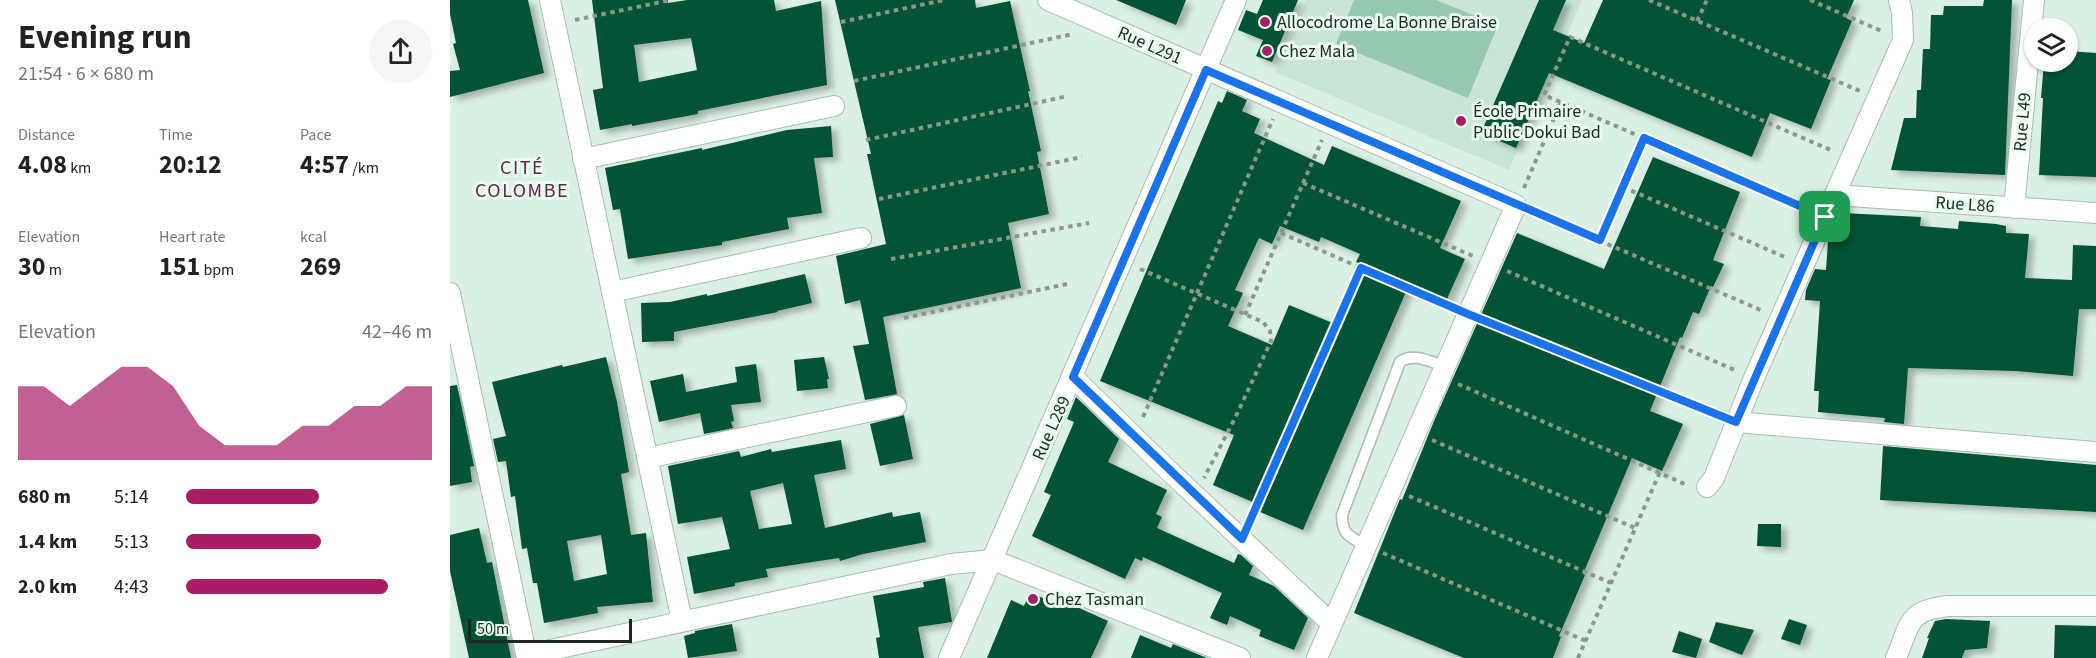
<!DOCTYPE html>
<html lang="en">
<head>
<meta charset="utf-8">
<style>
	:root { --surface:#fff; --page:#f6f6f6; --text:#222; --muted:#767676; --accent:#a71e65 }
	body { margin:0; font-family:"Source Sans 3",sans-serif; background:var(--page); color:var(--text); height:100vh; display:flex; flex-direction:column; font-size:22px; white-space:nowrap }
	* { box-sizing:border-box; margin:0 }
	p { font-size:20px; color:var(--muted) }
	.icon { flex:none; width:33px; height:33px; fill:none; stroke:currentColor; stroke-width:2; stroke-linecap:round; stroke-linejoin:round }
	.map { position:relative; flex:1; overflow:hidden }
	.drawer { display:flex; flex-direction:column; background:var(--surface); width:450px }
	.drawer>* { flex:none }
	.fabs { position:absolute; left:1574px; top:18px; display:grid; gap:12px }
	.fabs a { display:grid; place-items:center; width:54px; height:54px; border-radius:50%; background:var(--surface); box-shadow:0 2px 4px #0004; font-size:30px }
	.scale { position:absolute; left:18px; bottom:15px; width:164px; box-sizing:border-box; padding-left:6px; border:3px solid #1f2723; border-top:0; font-size:16px; line-height:21px; white-space:nowrap; color:#1f2723; -webkit-text-stroke:4px #e8fdf1; paint-order:stroke }
	.pin { position:absolute; display:grid; place-items:center; width:51px; height:51px; color:#fff; margin:-26px; border-radius:12px; box-shadow:0 3px 9px #0006 }
	.round { display:grid; place-items:center; flex:none; width:63px; height:63px; border-radius:32px; background:var(--page) }
	.head { display:flex; align-items:center; justify-content:space-between; height:102px; padding:0 18px }
	h1 { font-size:33px; font-weight:700; line-height:45px }
	.metrics { display:grid; grid-template-columns:repeat(3,1fr); gap:9px; height:102px; padding:6px 18px }
	.metrics div { display:grid; align-content:center }
	.metrics b { font-size:26px; font-weight:700 }
	.metrics small { font-size:16px; font-weight:400 }
	.metrics p { font-size:16px }
	.chart { height:168px; padding:12px 18px }
	.chart p { display:flex; justify-content:space-between }
	.chart svg { width:100%; height:108px; margin-top:6px; fill:var(--accent); opacity:.7 }
	ul { padding:0 18px; list-style:none; font-size:20px }
	li { display:grid; grid-template-columns:96px 72px 1fr; align-items:center; height:45px }
	li i { height:15px; border-radius:8px; background:var(--accent) }
	main { display:flex; flex:1; min-height:0 }
	.map>svg:first-child { display:block }
</style>
</head>
<body>
<main>
<section class="drawer">
<div class="head"><div><h1>Evening run</h1><p>21:54 · 6 × 680 m</p></div><a class="round"><svg class="icon" aria-label="share" viewBox="0 0 24 24"><path d="M12 15V3M7 8l5-5 5 5M5 13v7h14v-7"/></svg></a></div>
<div class="metrics">
<div><p>Distance</p><b>4.08<small> km</small></b></div>
<div><p>Time</p><b>20:12</b></div>
<div><p>Pace</p><b>4:57<small> /km</small></b></div>
</div>
<div class="metrics">
<div><p>Elevation</p><b>30<small> m</small></b></div>
<div><p>Heart rate</p><b>151<small> bpm</small></b></div>
<div><p>kcal</p><b>269</b></div>
</div>
<div class="chart"><p><span>Elevation</span>42–46 m</p>
<svg viewBox="0 0 160 44" preserveAspectRatio="none"><path d="M0 44V14L10 14L20 22L30 14L40 6L50 6L60 14L70 30L80 38L90 38L100 38L110 30L120 30L130 22L140 22L150 14L160 14V44z"/></svg>
</div>
<ul>
<li><b>680 m</b>5:14<i style="width:54%"></i></li>
<li><b>1.4 km</b>5:13<i style="width:55%"></i></li>
<li><b>2.0 km</b>4:43<i style="width:82%"></i></li>
</ul>
</section>
<div class="map">
<svg width="1646" height="658" viewBox="0 0 1646 658">
	<defs>
		<filter id="shadow"><feDropShadow dx="6" dy="4" stdDeviation="3" flood-color="#0004"/></filter>
	</defs>
	<rect width="100%" height="100%" fill="#dbf0e4"/>
	<polygon fill="#c9e5d6" points="856,0 1132,0 1059,170 825,72"/>
	<polygon fill="#97c9ae" points="904,0 986,0 1048,25 1018,98 886,44"/>
	<g fill="#035236" fill-rule="evenodd" filter="url(#shadow)">
		<polygon points="0,0 78,0 94,73 0,97 0,71 10,70 3,44 6,43 0,14"/>
		<path d="M142,0H218V3L237,0H324L326,11L371,1L377,85L248,111V114L182,126V124L150,130L143,90L153,88ZM241,38L247,70L189,82L184,45Z"/>
		<polygon points="385,0 525,0 526,8 560,1 580,91 578,91 591,151 587,152 599,214 558,223 571,288 433,317 447,394 415,400 403,346 419,344 410,300 395,304 386,256 436,244 417,154 421,154"/>
		<polygon points="666,0 736,0 726,25"/>
		<polygon points="813,0 848,0 822,62 806,56 813,40 788,30 796,10 807,14"/>
		<polygon points="1089,0 1116,0 1103,30 1134,43 1153,0 1404,0 1396,18 1402,21 1377,79 1381,80 1361,129 1320,113 1302,157 1099,73 1066,148 1031,133"/>
		<polygon points="1534,0 1562,0 1555,175 1441,170 1454,118 1466,118 1467,90 1471,90 1473,49 1480,49 1481,15 1493,15 1494,6 1533,6"/>
		<polygon points="1617,51 1646,53 1646,177 1589,175 1593,98 1591,98 1594,62 1617,62"/>
		<path d="M777,91L797,100L792,111L810,119L804,133L874,165L882,146L1011,201L990,248L1015,259L996,301L959,285L853,530L810,512L812,506L763,485L784,435L650,381L768,101L772,103ZM830,226L869,242L871,237L910,254L906,262L916,266L890,326L839,305L822,345L778,326L793,293L785,290L809,238L822,244Z"/>
		<polygon points="381,126 383,157 364,158 372,213 337,218 339,229 272,242 272,245 178,259 170,209 163,210 155,168 252,148 252,150 337,130"/>
		<polygon points="1203,157 1290,192 1263,260 1274,264 1263,287 1261,286 1249,314 1243,312 1232,338 1230,337 1200,411 1233,424 1212,471 1182,458 1133,574 1135,575 1109,636 1111,637 1103,658 1014,658 904,613 950,499 952,500 984,421 1067,233 1154,269"/>
		<polygon points="1392,213 1471,217 1470,226 1508,229 1509,221 1546,224 1556,226 1556,233 1579,234 1575,278 1622,280 1623,245 1646,246 1646,309 1629,309 1623,376 1566,371 1458,368 1454,424 1434,422 1435,418 1368,412 1369,391 1364,391 1370,301 1355,300 1356,290 1365,269 1376,270 1378,241 1385,224 1391,224"/>
		<polygon points="355,274 362,303 327,311 328,312 224,332 224,341 192,342 191,303 220,302 257,294 257,296"/>
		<path d="M156,357L167,402L179,472L171,474L181,535L196,533L203,602L147,607L148,613L94,623L87,583H83L77,548L72,549L65,496L61,497L56,461L48,462L43,439L56,436L42,382L112,365L113,367ZM151,535L157,574L124,581L117,541Z"/>
		<polygon points="374,357 379,379 377,379 378,388 347,391 344,360"/>
		<polygon points="306,364 311,402 281,405 284,421 281,422 283,428 254,434 250,413 209,422 200,381 233,374 236,392 287,382 285,367"/>
		<polygon points="7,385 24,466 20,467 22,482 0,486 0,386"/>
		<polygon points="626,397 669,439 658,462 717,490 706,514 712,517 707,528 784,563 788,554 791,555 803,566 799,575 824,586 858,618 844,650 809,636 811,630 780,616 777,625 760,618 772,593 693,557 692,561 685,558 675,579 582,536 601,495 594,492 624,422 617,419"/>
		<polygon points="454,415 463,459 430,466 420,424"/>
		<path d="M391,440L396,469L364,475L375,528L442,512L443,517L470,512L476,542L413,554L390,561L389,558L316,569L318,577L285,583V586L244,594L237,557L280,549L272,517L228,524L218,466L289,451L291,457L321,449L322,452ZM333,483L342,524L309,529L300,491Z"/>
		<polygon points="1433,446 1646,465 1646,512 1430,500"/>
		<polygon points="1308,524 1331,524 1331,547 1307,546"/>
		<polygon points="29,528 37,563 42,562 61,658 19,658 0,571 0,535"/>
		<polygon points="495,578 502,622 468,627 474,658 429,658 426,638 430,637 423,596 474,587 473,582"/>
		<polygon points="580,593 616,607 618,603 658,621 641,658 537,658 561,600 574,606"/>
		<polygon points="1339,619 1357,625 1350,645 1331,639"/>
		<polygon points="1496,619 1540,621 1537,648 1515,650 1512,658 1472,658 1479,638 1477,638 1485,621"/>
		<polygon points="1266,622 1304,630 1292,655 1259,642"/>
		<polygon points="282,624 287,651 238,658 234,636 245,633 245,631"/>
		<polygon points="1605,625 1646,626 1646,658 1604,658"/>
		<polygon points="1229,631 1252,639 1246,658 1222,652"/>
		<polygon points="690,635 721,648 723,644 757,658 681,658"/>
	</g>
	<g fill="none" stroke-linecap="round" stroke-linejoin="round">
		<defs>
			<path id="lane" d="M916,546C900,536 892,536 892,515L950,362C963,352 980,362 995,366"/>
			<g id="street">
				<polyline points="100,0 232,621"/>
				<polyline points="598,0 1066,205 867,658"/>
				<polyline points="133,159 384,106"/>
				<polyline points="1385,195 1646,213"/>
				<polyline points="1564,208 1584,0"/>
				<polyline points="162,292 411,238"/>
				<polyline points="0,293 77,658"/>
				<polyline points="623,377 718,470 882,624"/>
				<polyline points="1286,422 1646,452"/>
				<polyline points="197,458 446,406"/>
				<polyline points="1257,487 1264,478 1304,378 1453,40 1452,13 1449,0"/>
				<polyline points="77,655 501,564 543,560 790,658"/>
				<polyline points="499,658 786,0"/>
				<path d="M1446,658C1461,623 1456,611 1498,606H1646"/>
			</g>
		</defs>
		<use href="#lane" stroke="#a8bcb1" stroke-width="13"/>
		<use href="#street" stroke="#a8bcb1" stroke-width="22"/>
		<g stroke="#88988f" stroke-width="4" stroke-dasharray="4.5 4.5" stroke-linecap="butt">
			<polyline points="1199,0 1410,91"/>
			<polyline points="1360,0 1434,32"/>
			<polyline points="125,20 221,0"/>
			<polyline points="1247,21 1257,0"/>
			<polyline points="391,22 494,0"/>
			<polyline points="404,81 623,34"/>
			<polyline points="416,140 618,96"/>
			<polyline points="853,183 1023,256"/>
			<polyline points="1173,187 1337,258"/>
			<polyline points="1074,188 1111,102"/>
			<polyline points="429,199 632,157"/>
			<polyline points="1358,209 1094,95 1120,37 1383,151"/>
			<polyline points="1083,212 1313,311"/>
			<polyline points="831,233 1001,307"/>
			<polyline points="1150,240 1194,138"/>
			<polyline points="441,259 639,223"/>
			<polyline points="690,269 813,322 820,331 821,341 787,414 754,478"/>
			<polyline points="1057,271 1287,371"/>
			<polyline points="795,315 872,140"/>
			<polyline points="454,318 617,284"/>
			<polyline points="1036,321 1268,415"/>
			<polyline points="1008,384 1237,485"/>
			<polyline points="693,417 823,119"/>
			<polyline points="982,440 1185,528"/>
			<polyline points="959,496 1161,583"/>
			<polyline points="801,520 911,268"/>
			<polyline points="933,553 1136,641"/>
			<polyline points="1128,658 1210,472"/>
		</g>
		<use href="#lane" stroke="#fff" stroke-width="10"/>
		<use href="#street" stroke="#fff" stroke-width="20"/>
	</g>
	<g fill="none" stroke-linecap="round" stroke-linejoin="round">
		<defs>
			<polygon id="route" points="756,70 1150,240 1194,138 1375,217 1286,422 1018,314 911,268 792,539 623,377"/>
		</defs>
		<use href="#route" stroke="#fff" stroke-width="12"/>
		<use href="#route" stroke="#1a73e8" stroke-width="8"/>
	</g>
	<g fill="#a71e65" stroke="#e8fdf1" stroke-width="2">
		<circle cx="815" cy="22" r="6"/>
		<circle cx="817" cy="51" r="6"/>
		<circle cx="1011" cy="121" r="6"/>
		<circle cx="583" cy="599" r="6"/>
	</g>
	<g text-anchor="middle" stroke-width="6" stroke-linejoin="round" paint-order="stroke">
		<g font-size="18" fill="#1f2723" stroke="#e8fdf1" text-anchor="start">
			<text x="827" y="28">Allocodrome La Bonne Braise</text>
			<text x="829" y="57">Chez Mala</text>
			<text x="1023" y="117">École Primaire<tspan x="1023" dy="21">Public Dokui Bad</tspan></text>
			<text x="595" y="605">Chez Tasman</text>
		</g>
		<g font-size="18" fill="#1f2723" stroke="#e8fdf1">
			<text transform="translate(700 45) rotate(24)" y="6">Rue L291</text>
			<text transform="translate(1572 122) rotate(-85)" y="6">Rue L49</text>
			<text transform="translate(1515 204) rotate(4)" y="6">Rue L86</text>
			<text transform="translate(601 428) rotate(-66)" y="6">Rue L289</text>
		</g>
		<g font-size="20" letter-spacing="1.5" fill="#642340" stroke="#e8fdf1">
			<text x="72" y="174">CITÉ<tspan x="72" dy="23">COLOMBE</tspan></text>
		</g>
	</g>
</svg>
<div class="fabs">
<a><svg class="icon" aria-label="layers" viewBox="0 0 24 24"><path d="M12 4l9 5-9 5-9-5zM3 14l9 5 9-5"/></svg></a>
</div>
<div class="scale">50 m</div>
<div class="pin" style="left:1375px;top:217px;background:#1e9e55"><svg class="icon" aria-label="arrive" viewBox="0 0 24 24"><path d="M6 21V4h12l-3 4 3 4H6"/></svg></div>
</div>
</main>
</body>
</html>
